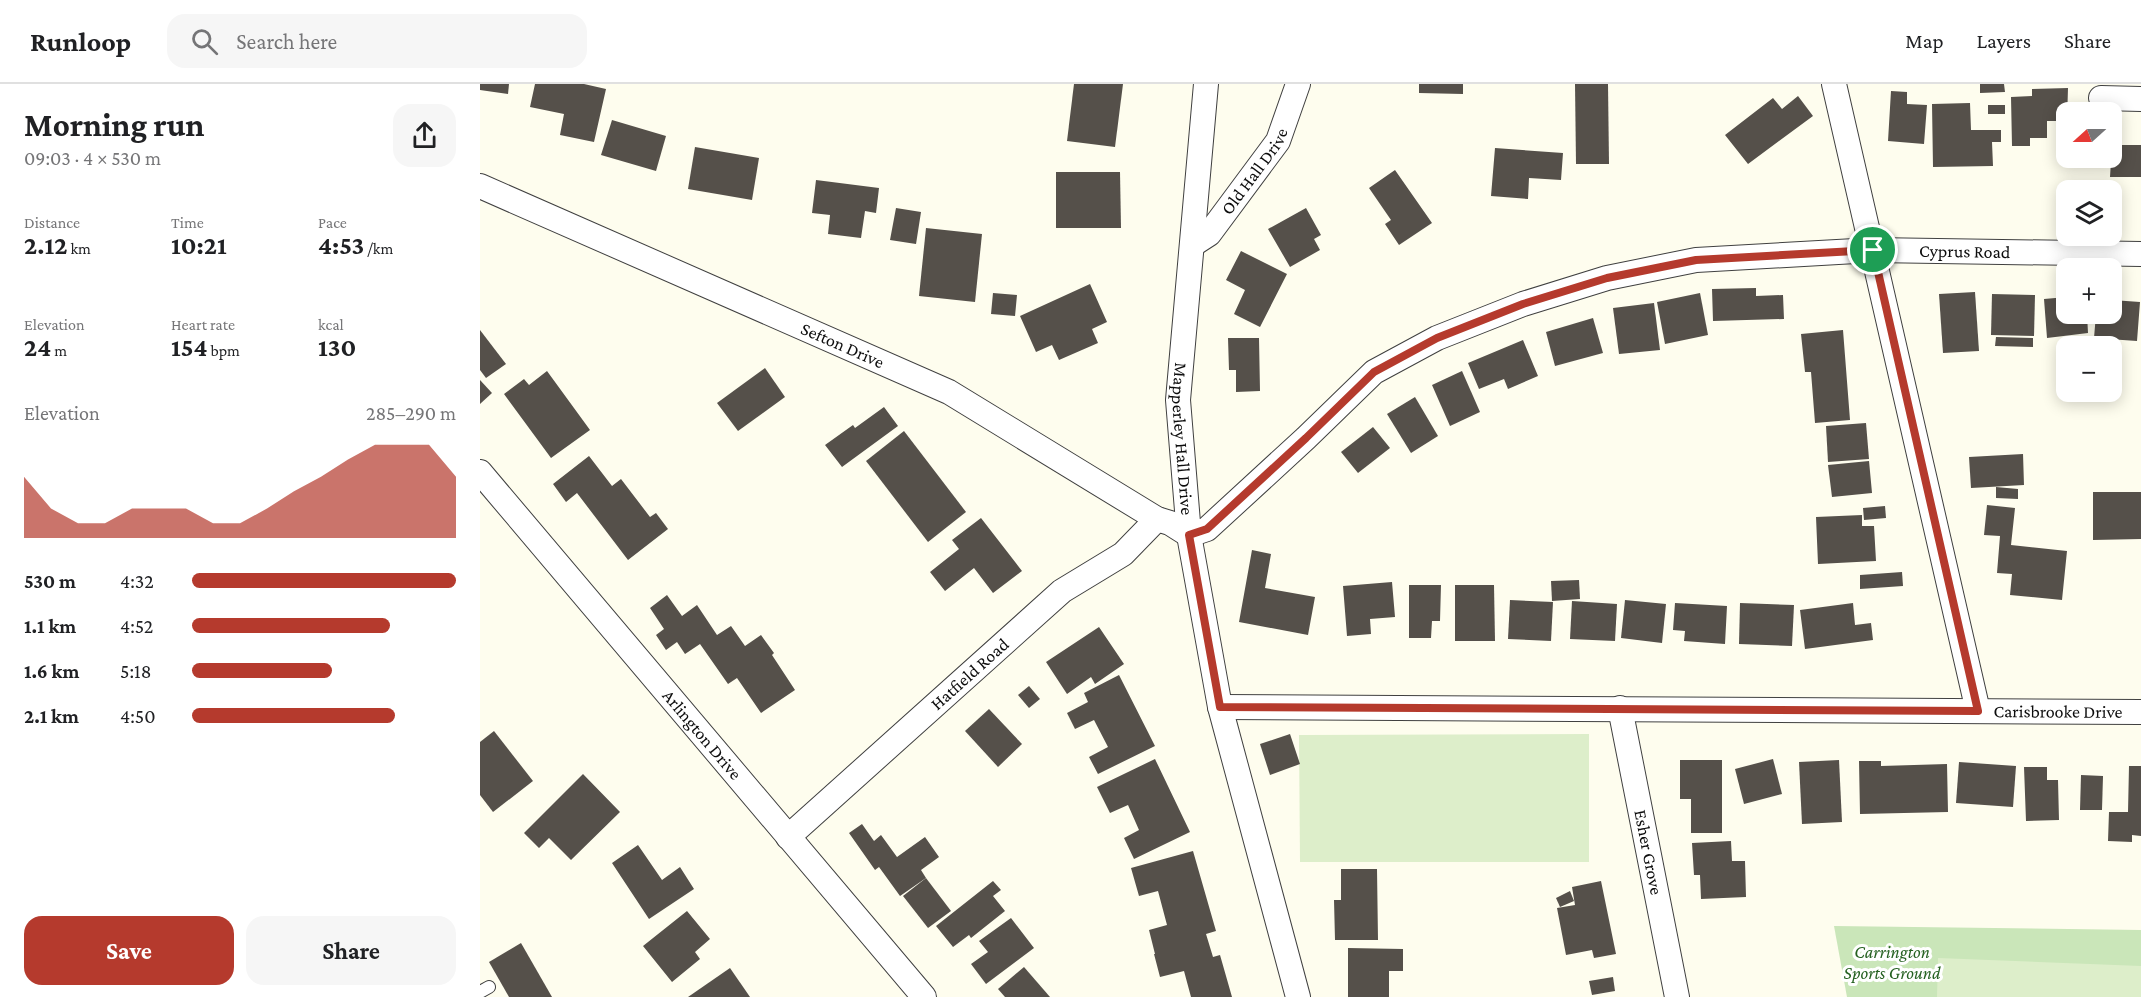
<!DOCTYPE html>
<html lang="en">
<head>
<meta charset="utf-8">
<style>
	:root { --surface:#fff; --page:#f6f6f6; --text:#202124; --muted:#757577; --line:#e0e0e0; --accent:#b53a2d }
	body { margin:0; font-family:"Crimson Pro",serif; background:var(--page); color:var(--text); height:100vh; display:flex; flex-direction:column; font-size:22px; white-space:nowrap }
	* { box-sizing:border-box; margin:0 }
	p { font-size:20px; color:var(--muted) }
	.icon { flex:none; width:33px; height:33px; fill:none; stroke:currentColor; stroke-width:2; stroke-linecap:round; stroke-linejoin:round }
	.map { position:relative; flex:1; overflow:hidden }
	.side { display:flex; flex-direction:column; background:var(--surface); width:480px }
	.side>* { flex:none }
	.needle { width:39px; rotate:249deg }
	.buttons { position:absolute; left:1576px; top:18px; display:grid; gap:12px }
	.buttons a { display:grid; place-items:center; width:66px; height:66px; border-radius:12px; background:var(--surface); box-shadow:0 3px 15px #0003; font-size:30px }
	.pin { position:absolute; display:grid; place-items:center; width:51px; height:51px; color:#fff; margin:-26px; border:3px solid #fff; border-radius:50%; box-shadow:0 2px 6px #0007 }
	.round { display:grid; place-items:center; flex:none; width:63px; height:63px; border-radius:18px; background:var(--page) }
	.headline { display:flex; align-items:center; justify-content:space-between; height:102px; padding:0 24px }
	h1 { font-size:33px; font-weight:700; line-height:45px }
	.metrics { display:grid; grid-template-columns:repeat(3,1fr); gap:9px; height:102px; padding:6px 24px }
	.metrics div { display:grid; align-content:center }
	.metrics b { font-size:26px; font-weight:700 }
	.metrics small { font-size:16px; font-weight:400 }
	.metrics p { font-size:16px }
	.chart { height:168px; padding:12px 24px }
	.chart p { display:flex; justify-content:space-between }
	.chart svg { width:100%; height:108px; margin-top:6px; fill:var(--accent); opacity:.7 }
	.action { display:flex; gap:12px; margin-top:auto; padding:12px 24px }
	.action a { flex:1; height:69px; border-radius:18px; background:var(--accent); color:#fff; font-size:24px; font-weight:700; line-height:69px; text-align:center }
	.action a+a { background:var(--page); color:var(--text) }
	ul { padding:0 24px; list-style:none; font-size:20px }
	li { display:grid; grid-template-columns:96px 72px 1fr; align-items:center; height:45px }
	li i { height:15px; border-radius:8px; background:var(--accent) }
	header { display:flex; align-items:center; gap:36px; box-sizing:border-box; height:84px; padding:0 30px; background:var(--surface); border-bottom:2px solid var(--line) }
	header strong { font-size:28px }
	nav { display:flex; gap:33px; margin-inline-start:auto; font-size:21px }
	.search { width:420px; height:54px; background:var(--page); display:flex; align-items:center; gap:15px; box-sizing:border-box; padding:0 21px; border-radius:18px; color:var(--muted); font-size:22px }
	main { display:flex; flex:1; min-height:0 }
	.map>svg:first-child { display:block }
</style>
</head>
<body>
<header>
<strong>Runloop</strong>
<div class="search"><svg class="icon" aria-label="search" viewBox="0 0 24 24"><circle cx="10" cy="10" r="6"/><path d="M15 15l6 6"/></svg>Search here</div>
<nav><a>Map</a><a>Layers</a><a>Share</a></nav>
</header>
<main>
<section class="side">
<div class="headline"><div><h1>Morning run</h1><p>09:03 · 4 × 530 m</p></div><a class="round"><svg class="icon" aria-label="share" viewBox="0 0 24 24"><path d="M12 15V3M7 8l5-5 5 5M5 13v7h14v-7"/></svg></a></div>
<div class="metrics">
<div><p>Distance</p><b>2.12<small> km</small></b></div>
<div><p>Time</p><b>10:21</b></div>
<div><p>Pace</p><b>4:53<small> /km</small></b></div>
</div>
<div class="metrics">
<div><p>Elevation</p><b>24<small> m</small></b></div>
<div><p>Heart rate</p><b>154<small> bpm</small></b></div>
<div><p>kcal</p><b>130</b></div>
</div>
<div class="chart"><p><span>Elevation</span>285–290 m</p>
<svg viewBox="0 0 160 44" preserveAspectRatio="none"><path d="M0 44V19L10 32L20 38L30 38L40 32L50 32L60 32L70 38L80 38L90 32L100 25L110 19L120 12L130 6L140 6L150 6L160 19V44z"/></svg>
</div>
<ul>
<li><b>530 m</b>4:32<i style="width:100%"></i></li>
<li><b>1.1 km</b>4:52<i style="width:75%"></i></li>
<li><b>1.6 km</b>5:18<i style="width:53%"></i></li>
<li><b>2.1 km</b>4:50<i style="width:77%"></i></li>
</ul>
<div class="action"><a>Save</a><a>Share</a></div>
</section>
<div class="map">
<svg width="1661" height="913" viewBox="0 0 1661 913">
	<rect width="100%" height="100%" fill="#fefdee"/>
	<polygon fill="#cae6b9" points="1354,842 1661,846 1661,913 1367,913"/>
	<g fill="#ddeeca">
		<polygon points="1109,650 1109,778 820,778 819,651"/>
		<polygon points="1458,874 1661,882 1661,913 1457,913"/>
	</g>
	<g fill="#55504a">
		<polygon points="0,0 29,0 28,10 0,6"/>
		<polygon points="55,0 104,0 126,5 114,58 80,51 84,30 50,23"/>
		<polygon points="594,0 643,0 635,63 587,57"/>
		<polygon points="939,0 983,0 983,10 939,9"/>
		<polygon points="1095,0 1128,0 1129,80 1096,80"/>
		<polygon points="1500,0 1524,0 1525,8 1500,9"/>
		<polygon points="1588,4 1587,37 1567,37 1567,54 1550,54 1550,62 1532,62 1531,13 1552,12 1552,5"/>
		<polygon points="1411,7 1427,8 1427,20 1447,21 1444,60 1408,57"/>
		<polygon points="1318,12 1333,32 1268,80 1245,51 1293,14 1302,25"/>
		<polygon points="1490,19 1491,46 1521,46 1521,58 1512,58 1513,82 1453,83 1452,20"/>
		<rect x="1508" y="21" width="17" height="9"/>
		<polygon points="132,36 186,52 176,87 121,71"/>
		<polygon points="1632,61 1661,61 1661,93 1630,93"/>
		<polygon points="215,63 279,74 272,116 208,105"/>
		<polygon points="1015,64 1083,69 1081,96 1049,94 1048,115 1011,112"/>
		<polygon points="915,86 952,139 919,161 905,140 911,136 889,104"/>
		<polygon points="576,88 640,88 641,144 576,144"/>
		<polygon points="336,96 399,104 396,129 385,127 381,154 348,150 350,131 332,129"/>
		<polygon points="416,124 441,128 436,160 410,156"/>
		<polygon points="826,124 841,151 834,155 840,166 810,183 788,145"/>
		<polygon points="446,144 502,150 495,218 439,212"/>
		<polygon points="761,167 807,190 780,243 754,230 765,206 746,196"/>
		<polygon points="610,200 627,238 612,245 618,259 579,276 572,261 556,268 540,232"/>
		<polygon points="1276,204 1276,212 1303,211 1304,235 1233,237 1232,205"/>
		<polygon points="1495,208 1499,267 1463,269 1459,210"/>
		<polygon points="513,209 537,211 535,232 511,230"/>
		<polygon points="1220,209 1228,251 1185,260 1177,218"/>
		<polygon points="1512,210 1555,211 1554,252 1511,251"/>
		<polygon points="1587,213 1587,230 1607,230 1608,249 1567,254 1564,215"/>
		<polygon points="1632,216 1660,218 1657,257 1614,254 1616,230 1632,230"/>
		<polygon points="1174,219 1180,266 1139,270 1133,224"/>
		<polygon points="1113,234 1123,269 1075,282 1066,248"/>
		<polygon points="0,246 26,280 6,294 0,286"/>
		<polygon points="1363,246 1370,336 1335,339 1331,288 1325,288 1321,250"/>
		<polygon points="1516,253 1553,254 1553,263 1515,262"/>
		<polygon points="748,254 779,254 780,307 756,308 756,286 749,286"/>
		<polygon points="1043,256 1058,292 1028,305 1024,295 999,305 988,279"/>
		<polygon points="285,284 305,313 258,347 237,319"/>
		<polygon points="67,287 110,346 71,374 24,310 44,295 49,301"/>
		<polygon points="982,287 1000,328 970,342 952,301"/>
		<polygon points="0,296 12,309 0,320"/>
		<polygon points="935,313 958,352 931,369 907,330"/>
		<polygon points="404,323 418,342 362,383 345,361 373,341 375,344"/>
		<polygon points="1386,339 1389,375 1348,378 1346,342"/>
		<polygon points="893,343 910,364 878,389 861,368"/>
		<polygon points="424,347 486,428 448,458 386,377"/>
		<polygon points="1543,370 1544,401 1491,404 1489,373"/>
		<polygon points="109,372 132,402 141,395 170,433 176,429 188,445 148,476 97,409 86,418 73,400"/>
		<polygon points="1389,377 1392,409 1352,413 1348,381"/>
		<polygon points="1516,403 1538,405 1538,415 1516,414"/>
		<polygon points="1613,408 1661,408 1661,455 1613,456"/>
		<polygon points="1507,421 1535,424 1531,461 1587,467 1582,516 1530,511 1532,490 1517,489 1520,452 1504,451"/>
		<polygon points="1405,422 1406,434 1384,436 1383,424"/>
		<polygon points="1382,431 1382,442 1394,442 1396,477 1338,480 1336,433"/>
		<polygon points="501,434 542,487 513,509 494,484 465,507 450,488 479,465 472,456"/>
		<polygon points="772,466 791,470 785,504 835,513 828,551 759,538"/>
		<polygon points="1422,488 1423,502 1380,505 1380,491"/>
		<polygon points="1099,496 1100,515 1072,517 1071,497"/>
		<polygon points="912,498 915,533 890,535 891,550 867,552 863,502"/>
		<polygon points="929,501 961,501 960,537 952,537 951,554 929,554"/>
		<polygon points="975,501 1014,501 1015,557 975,557"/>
		<polygon points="187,511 202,532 217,521 237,551 251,542 265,562 281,551 294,569 292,571 315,606 281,629 257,594 248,600 220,560 205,570 197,558 186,566 176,551 184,545 170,524"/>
		<polygon points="1030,516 1073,518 1071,557 1028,555"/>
		<polygon points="1145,516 1186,520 1182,559 1141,554"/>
		<polygon points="1092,517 1137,520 1135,557 1090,555"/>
		<polygon points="1195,519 1247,522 1245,560 1204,557 1205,547 1193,546"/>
		<polygon points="1260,519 1314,521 1312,562 1259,560"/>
		<polygon points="1373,519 1375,541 1391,539 1393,556 1325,565 1320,526"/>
		<polygon points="619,543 644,580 615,600 611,593 587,610 566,578"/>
		<polygon points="639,591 675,662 618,690 609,673 628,663 614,636 595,645 587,629 608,618 604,609"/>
		<polygon points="549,602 560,615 549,624 538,611"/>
		<polygon points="509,625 542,660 518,683 485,647"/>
		<polygon points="14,647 53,697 13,728 0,711 0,658"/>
		<polygon points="810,650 820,680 790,691 780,660"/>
		<polygon points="675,675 710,748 654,775 644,754 659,746 648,721 630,729 617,703"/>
		<polygon points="1293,675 1302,710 1264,720 1255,685"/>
		<polygon points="1200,676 1242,676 1242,749 1211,749 1211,715 1200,715"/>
		<polygon points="1359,676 1362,738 1322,740 1319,678"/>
		<polygon points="1379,677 1401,677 1401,682 1467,680 1468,728 1380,730"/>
		<polygon points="1479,678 1536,682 1533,723 1476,719"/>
		<polygon points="1649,682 1661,682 1661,752 1652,751 1652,758 1628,757 1629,728 1648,728"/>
		<polygon points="1544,683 1567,683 1567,696 1578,696 1579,736 1546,737"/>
		<polygon points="103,690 140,728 91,776 69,754 59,764 44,749"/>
		<polygon points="1601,691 1623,692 1622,726 1600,726"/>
		<polygon points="382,740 394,757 401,751 417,773 445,753 459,773 441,786 446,794 420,812 399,783 395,786 369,749"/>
		<polygon points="1251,757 1252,777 1265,777 1266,813 1221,815 1220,791 1214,791 1212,759"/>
		<polygon points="158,761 182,796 200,783 214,805 169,835 132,779"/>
		<polygon points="713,767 736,847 726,850 733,873 740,871 752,913 711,913 704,887 680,893 674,870 675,870 669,846 687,841 678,807 659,812 651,784"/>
		<polygon points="861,785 897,785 898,856 855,856 854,816 861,816"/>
		<polygon points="446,794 471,827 448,844 423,812"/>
		<polygon points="513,797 521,806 513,812 525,827 491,854 489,851 473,863 456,842"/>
		<polygon points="1121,797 1136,870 1114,874 1112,866 1086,871 1077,824 1095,821 1092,803"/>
		<polygon points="1090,807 1094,817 1080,823 1076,814"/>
		<polygon points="207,827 230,855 215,868 220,875 192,898 163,862"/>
		<polygon points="531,834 554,864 506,900 491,880 508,868 499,857"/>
		<polygon points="41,859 72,913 29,913 9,878"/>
		<polygon points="868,864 923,865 923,887 909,887 909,913 868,913"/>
		<polygon points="544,883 570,913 525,913 518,905"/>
		<polygon points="250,884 270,913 208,913"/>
		<polygon points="1133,893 1135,907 1112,911 1109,897"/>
	</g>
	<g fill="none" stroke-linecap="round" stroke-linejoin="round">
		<defs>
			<polyline id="lane" points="0,908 9,903"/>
			<g id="street">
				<path id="s1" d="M726,0L698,316L709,451L740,623L818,913"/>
				<polyline points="1354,0 1498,627"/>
				<polyline points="1621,14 1661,15"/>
				<path id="s2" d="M0,102L469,308L677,435L690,439L709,451L727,445L826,354L894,288L957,254L1043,220L1127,194L1216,176L1393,166L1661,170"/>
				<path id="s3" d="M712,161L729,150L798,57L818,0"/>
				<path id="s4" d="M0,388L444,913"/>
				<path id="s5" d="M740,623L1661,628"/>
				<path id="s6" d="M1140,624L1197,913"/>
				<path id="s7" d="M308,753L582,507L643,470L677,435"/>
			</g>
		</defs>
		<use href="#lane" stroke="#404040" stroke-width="14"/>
		<use href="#street" stroke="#404040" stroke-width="26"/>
		<use href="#lane" stroke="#fff" stroke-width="12"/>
		<use href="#street" stroke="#fff" stroke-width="24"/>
	</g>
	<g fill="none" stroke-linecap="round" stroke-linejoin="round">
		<defs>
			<polygon id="route" points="1393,166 1498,627 740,623 709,451 727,445 826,354 894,288 957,254 1043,220 1127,194 1216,176"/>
		</defs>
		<use href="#route" stroke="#fff" stroke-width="12"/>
		<use href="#route" stroke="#b53a2d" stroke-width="8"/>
	</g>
	<g text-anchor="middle" stroke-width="6" stroke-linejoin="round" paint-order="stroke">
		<g font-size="18" fill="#0d0d0d" stroke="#fff">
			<text dy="6" stroke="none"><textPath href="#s3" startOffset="98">Old Hall Drive</textPath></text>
			<text dy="6" stroke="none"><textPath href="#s2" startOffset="1652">Cyprus Road</textPath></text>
			<text dy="6" stroke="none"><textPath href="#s2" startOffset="396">Sefton Drive</textPath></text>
			<text dy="6" stroke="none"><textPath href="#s1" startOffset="356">Mapperley Hall Drive</textPath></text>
			<text dy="6" stroke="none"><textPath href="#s7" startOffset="244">Hatfield Road</textPath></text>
			<text dy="6" stroke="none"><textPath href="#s5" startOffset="838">Carisbrooke Drive</textPath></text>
			<text dy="6" stroke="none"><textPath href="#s4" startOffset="344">Arlington Drive</textPath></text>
			<text dy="6" stroke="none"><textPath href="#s6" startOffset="147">Esher Grove</textPath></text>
		</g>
		<g font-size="18" font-style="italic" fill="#256121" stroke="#fff">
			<text x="1412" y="874">Carrington<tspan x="1412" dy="21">Sports Ground</tspan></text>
		</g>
	</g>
</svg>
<div class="buttons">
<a><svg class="needle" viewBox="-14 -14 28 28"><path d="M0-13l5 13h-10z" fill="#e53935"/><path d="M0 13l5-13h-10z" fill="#757577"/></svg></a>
<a><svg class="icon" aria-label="layers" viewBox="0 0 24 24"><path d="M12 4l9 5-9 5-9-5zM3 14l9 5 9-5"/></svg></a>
<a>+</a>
<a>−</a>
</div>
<div class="pin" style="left:1393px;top:166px;background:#1e9e55"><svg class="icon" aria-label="arrive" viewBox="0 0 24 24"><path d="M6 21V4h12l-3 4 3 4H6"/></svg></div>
</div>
</main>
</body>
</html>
